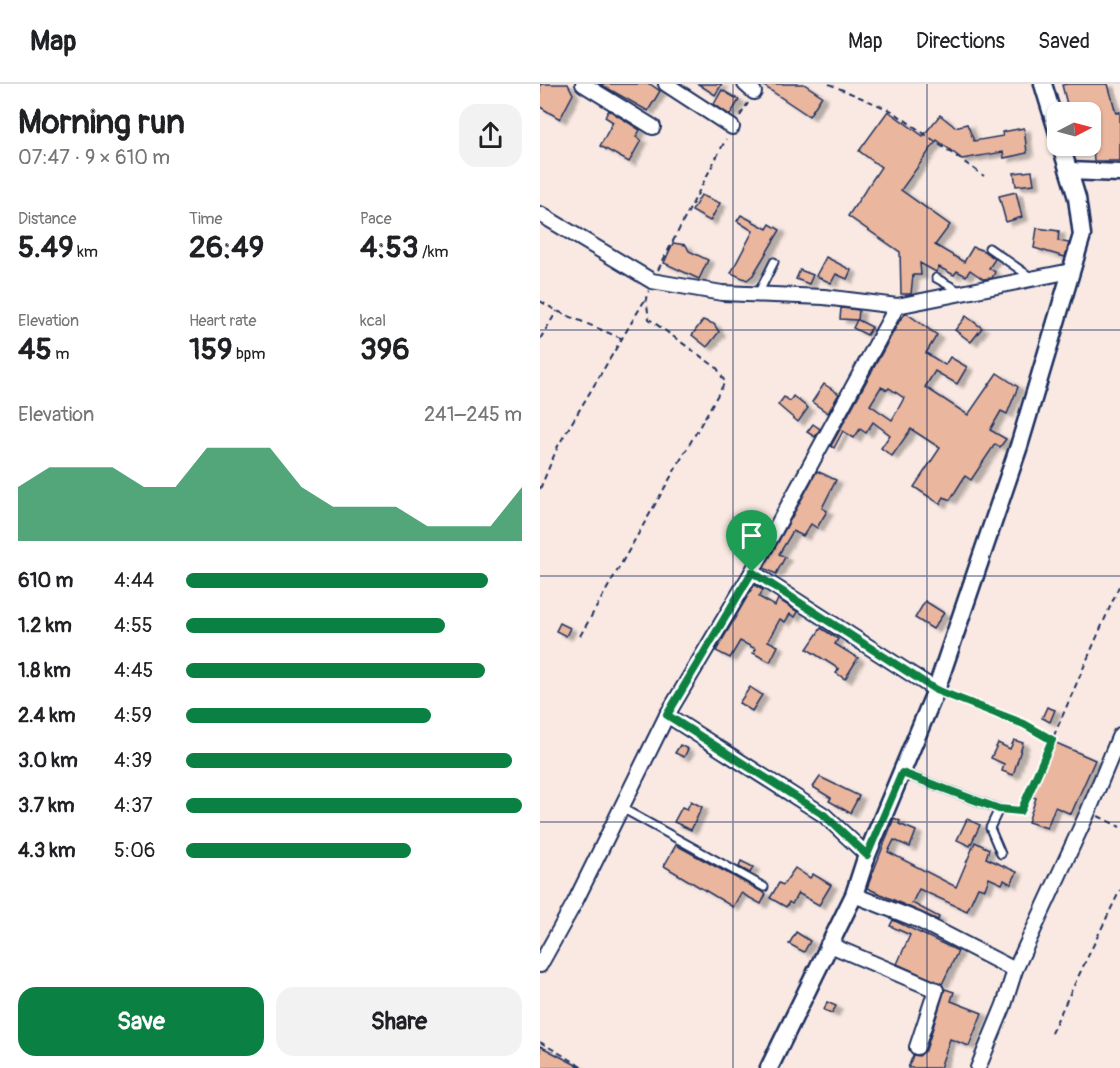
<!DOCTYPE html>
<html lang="en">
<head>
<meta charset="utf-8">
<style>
	:root { --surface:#fff; --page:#f2f2f2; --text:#202124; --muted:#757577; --line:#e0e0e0; --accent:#0b8043 }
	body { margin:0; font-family:Pangolin,sans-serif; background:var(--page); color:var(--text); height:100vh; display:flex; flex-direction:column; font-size:22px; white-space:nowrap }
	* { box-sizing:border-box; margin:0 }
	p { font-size:20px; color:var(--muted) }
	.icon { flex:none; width:33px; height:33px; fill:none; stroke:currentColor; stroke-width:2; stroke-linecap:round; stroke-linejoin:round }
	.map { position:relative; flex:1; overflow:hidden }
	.drawer { display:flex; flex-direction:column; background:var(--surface); width:540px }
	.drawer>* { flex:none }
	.needle { width:39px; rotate:84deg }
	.controls { position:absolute; left:507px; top:18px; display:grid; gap:12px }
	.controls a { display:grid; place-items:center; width:54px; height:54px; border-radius:12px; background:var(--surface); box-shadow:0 2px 4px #0004; font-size:30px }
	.pin { position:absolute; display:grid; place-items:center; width:51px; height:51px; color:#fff; margin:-62px -26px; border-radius:50% 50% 50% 0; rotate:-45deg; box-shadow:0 0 6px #0007 }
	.pin .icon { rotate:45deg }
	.round { display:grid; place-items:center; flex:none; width:63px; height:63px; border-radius:18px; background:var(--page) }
	.overview { display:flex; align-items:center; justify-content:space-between; height:102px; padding:0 18px }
	h1 { font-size:33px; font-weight:800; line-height:45px }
	.metrics { display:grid; grid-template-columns:repeat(3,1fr); gap:9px; height:102px; padding:6px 18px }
	.metrics div { display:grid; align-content:center }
	.metrics b { font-size:30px; font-weight:800 }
	.metrics small { font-size:16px; font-weight:400 }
	.metrics p { font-size:16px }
	.chart { height:168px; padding:12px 18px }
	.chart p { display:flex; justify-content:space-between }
	.chart svg { width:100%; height:108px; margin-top:6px; fill:var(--accent); opacity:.7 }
	.primary-button { display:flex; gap:12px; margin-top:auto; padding:12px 18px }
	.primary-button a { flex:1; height:69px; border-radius:18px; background:var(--accent); color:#fff; font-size:24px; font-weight:800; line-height:69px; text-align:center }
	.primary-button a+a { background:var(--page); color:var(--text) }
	ul { padding:0 18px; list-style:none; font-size:20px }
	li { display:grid; grid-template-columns:96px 72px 1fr; align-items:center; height:45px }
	li i { height:15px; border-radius:8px; background:var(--accent) }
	header { display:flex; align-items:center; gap:36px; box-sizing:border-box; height:84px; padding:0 30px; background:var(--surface); border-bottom:2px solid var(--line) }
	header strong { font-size:28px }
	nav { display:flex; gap:33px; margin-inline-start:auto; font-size:21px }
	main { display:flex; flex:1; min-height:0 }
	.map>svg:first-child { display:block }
</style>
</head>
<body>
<header>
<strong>Map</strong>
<nav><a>Map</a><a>Directions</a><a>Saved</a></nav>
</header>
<main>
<section class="drawer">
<div class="overview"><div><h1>Morning run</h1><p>07:47 · 9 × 610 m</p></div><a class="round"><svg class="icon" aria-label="share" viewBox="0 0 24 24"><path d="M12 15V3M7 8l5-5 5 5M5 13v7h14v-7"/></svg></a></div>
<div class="metrics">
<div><p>Distance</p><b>5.49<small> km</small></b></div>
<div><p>Time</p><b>26:49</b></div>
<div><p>Pace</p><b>4:53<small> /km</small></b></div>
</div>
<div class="metrics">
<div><p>Elevation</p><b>45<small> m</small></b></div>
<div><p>Heart rate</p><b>159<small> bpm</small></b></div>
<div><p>kcal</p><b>396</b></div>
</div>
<div class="chart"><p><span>Elevation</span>241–245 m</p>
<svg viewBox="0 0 160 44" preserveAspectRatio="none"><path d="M0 44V22L10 14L20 14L30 14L40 22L50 22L60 6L70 6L80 6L90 22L100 30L110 30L120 30L130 38L140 38L150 38L160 22V44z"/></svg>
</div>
<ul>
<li><b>610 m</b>4:44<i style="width:90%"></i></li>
<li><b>1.2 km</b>4:55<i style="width:77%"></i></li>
<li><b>1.8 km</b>4:45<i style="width:89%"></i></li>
<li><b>2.4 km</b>4:59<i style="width:73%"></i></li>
<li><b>3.0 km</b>4:39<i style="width:97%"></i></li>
<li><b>3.7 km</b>4:37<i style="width:100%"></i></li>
<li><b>4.3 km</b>5:06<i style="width:67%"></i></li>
</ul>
<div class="primary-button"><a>Save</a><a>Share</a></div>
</section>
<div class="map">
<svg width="580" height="984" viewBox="0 0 580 984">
	<defs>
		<filter id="shadow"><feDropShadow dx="6" dy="3.5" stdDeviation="1.5" flood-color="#0004"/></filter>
	</defs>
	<rect width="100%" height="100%" fill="#f9e9e2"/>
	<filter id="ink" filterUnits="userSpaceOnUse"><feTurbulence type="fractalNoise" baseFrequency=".0167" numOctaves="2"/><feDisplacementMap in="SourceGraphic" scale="12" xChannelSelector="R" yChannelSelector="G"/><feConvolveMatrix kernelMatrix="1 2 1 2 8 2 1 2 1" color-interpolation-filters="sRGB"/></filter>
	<g filter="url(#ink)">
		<g fill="#eab69d" stroke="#1b2f5e" stroke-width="1.5" fill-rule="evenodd" filter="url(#shadow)">
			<polygon points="0,0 28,0 33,10 20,35 0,23"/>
			<polygon points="60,0 110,0 120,7 108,27"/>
			<polygon points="158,0 182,0 175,11"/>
			<polygon points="221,0 264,0 282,12 269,32"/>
			<polygon points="527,0 568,0 576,29 580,28 580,77 554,77 550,28 529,28 522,1"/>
			<polygon points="182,6 199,16 190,31 174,20"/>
			<polygon points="69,26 100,46 96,53 101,56 89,78 60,62 73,38 65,33"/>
			<polygon points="348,27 383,52 400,31 415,43 427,40 434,57 463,52 462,48 484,44 487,69 464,74 463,68 422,75 397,56 361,106 410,141 395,161 424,178 433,163 444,167 455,175 449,184 455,188 452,194 443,195 430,186 426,192 417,187 414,191 399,183 396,188 380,179 381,191 373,191 371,210 361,210 360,168 308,132 341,83 319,67"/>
			<polygon points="492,87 494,100 476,102 474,89"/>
			<polygon points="476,108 482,133 466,138 459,112"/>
			<polygon points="161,111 180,119 170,137 152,127"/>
			<polygon points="201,131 227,145 230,140 240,146 213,191 207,196 191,189 213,147 197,137"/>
			<polygon points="497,144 519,147 518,157 529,159 525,173 494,164"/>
			<polygon points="133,159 146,161 149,167 168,176 159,195 124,179"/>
			<polygon points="286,173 311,186 307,195 296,190 291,199 276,192"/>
			<polygon points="260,186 273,191 269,200 256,195"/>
			<polygon points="301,224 319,226 318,236 332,243 327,251 313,244 317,236 300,235"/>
			<path d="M366,229L397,251L386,269L405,281L410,273L427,283L417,300L395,287L385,303L428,331L457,289L478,303L467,330L461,327L450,346L466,355L460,363L455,360L431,396L425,392L410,416L404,413L400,420L374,403L400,364L371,345L352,372L341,364L350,351L333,338L326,349L320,345L314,354L303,347L294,364L291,362L360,236ZM341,303L347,306L349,304L364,314L352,336L330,321Z"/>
			<polygon points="426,232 442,244 431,258 415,246"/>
			<polygon points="163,236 174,240 179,248 167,263 152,251"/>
			<polygon points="284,300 299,310 288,329 272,318"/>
			<polygon points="253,312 268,324 258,338 238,321 244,313 250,317"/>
			<polygon points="273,340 280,345 275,353 267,348"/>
			<polygon points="277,387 296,396 282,424 287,427 277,444 271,440 263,452 253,447 239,470 245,473 236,490 224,484"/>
			<polygon points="214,501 223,506 219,513 235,522 238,515 258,528 255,533 250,530 245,538 240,535 228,557 238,562 230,578 213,569 216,565 200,557 190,574 176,567"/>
			<polygon points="385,517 404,529 393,545 375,534"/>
			<polygon points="20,539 30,544 26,552 16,547"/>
			<polygon points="281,544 298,555 295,560 318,574 305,595 296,589 299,585 267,565"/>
			<polygon points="210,603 222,611 212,627 199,619"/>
			<polygon points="507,623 515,626 510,638 502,634"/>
			<polygon points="474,656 483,659 473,691 462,687 464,680 451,674 458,659 470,665"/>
			<polygon points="514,658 555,676 531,730 515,723 507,744 488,738 496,714 490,712"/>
			<polygon points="140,661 148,665 144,673 135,669"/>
			<polygon points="280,693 319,712 310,729 289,717 291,714 273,703"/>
			<polygon points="151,717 162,723 151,746 134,738 142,723 147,725"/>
			<polygon points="354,734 360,737 359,740 376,747 370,763 354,756 348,768 416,803 435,758 449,765 446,774 477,788 471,800 464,796 462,800 449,794 445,805 438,803 427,827 379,805 372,819 399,833 398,836 327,804"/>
			<polygon points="427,735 440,741 430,762 417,756"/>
			<polygon points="136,761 226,810 221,820 201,809 193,823 124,782"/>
			<polygon points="201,777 213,783 210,789 199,783"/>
			<polygon points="255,784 270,794 273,790 291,801 279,821 258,809 252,820 249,818 246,823 230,814 239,799 243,801"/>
			<polygon points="353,836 418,867 402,900 357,880 370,851 350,842"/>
			<polygon points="256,848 270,857 264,868 249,860"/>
			<polygon points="405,905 414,908 411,917 442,929 429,962 410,955 400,984 368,984 373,971 379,972 386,966"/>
			<polygon points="287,918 296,922 292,929 284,926"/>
			<polygon points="0,962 42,984 0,984"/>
		</g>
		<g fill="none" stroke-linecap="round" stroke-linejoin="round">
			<defs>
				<g id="service">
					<polyline points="449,164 492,194"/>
					<polyline points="396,194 421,208"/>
					<polyline points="218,210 234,178"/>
					<polyline points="362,689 459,725 450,744 461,770"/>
					<polyline points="80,723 224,803"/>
				</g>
				<g id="minor">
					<polyline points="43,0 113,43"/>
					<polyline points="126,0 192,43"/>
					<polyline points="205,0 214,8"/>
					<polyline points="0,130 112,197 182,209 284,213 357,222 531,187"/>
					<polyline points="212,488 396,606"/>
					<polyline points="127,631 284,731 327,771"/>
					<polyline points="314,811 378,836 475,886"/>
					<polyline points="288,860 396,906 377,963"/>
					<polyline points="0,881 35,818 127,631 212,488 357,222"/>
					<polyline points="438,984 464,921 475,886 548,728 580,651"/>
				</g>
				<g id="tertiary">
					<polyline points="503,0 518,49"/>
					<polyline points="529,87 580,89"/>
					<polyline points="229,984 314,811 327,771 396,606 479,362 542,151 537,114 521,62"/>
				</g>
			</defs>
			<use href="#service" stroke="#1b2f5e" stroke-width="11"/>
			<use href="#minor" stroke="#1b2f5e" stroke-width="18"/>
			<use href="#tertiary" stroke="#1b2f5e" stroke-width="21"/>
			<g stroke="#1b2f5e" stroke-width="2" stroke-dasharray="6 4.5" stroke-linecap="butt">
				<polyline points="289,0 352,27 444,92"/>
				<polyline points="200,32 208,19"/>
				<polyline points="118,186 186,55"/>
				<polyline points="0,217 17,227 83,255"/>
				<polyline points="0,255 17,227"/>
				<polyline points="0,405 18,362 106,214"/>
				<polyline points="40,552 185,298 177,284 109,235 106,214 109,207"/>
				<polyline points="407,610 484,640 512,656"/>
				<polyline points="468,726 481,727 580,500"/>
				<polyline points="558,732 580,743"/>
				<polyline points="511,949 580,806"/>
				<polyline points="0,958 45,984"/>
			</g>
			<use href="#service" stroke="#fff" stroke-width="7"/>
			<use href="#minor" stroke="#fff" stroke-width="14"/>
			<use href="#tertiary" stroke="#fff" stroke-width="16"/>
		</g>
	</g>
	<g fill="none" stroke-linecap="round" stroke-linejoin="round" filter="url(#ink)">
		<defs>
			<polygon id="route" points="212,488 396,606 484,640 512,656 481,727 459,725 362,689 327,771 284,731 127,631"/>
		</defs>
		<use href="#route" stroke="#fff" stroke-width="12"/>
		<use href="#route" stroke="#0b8043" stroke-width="8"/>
	</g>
	<path fill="none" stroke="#1b2f5e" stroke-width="1.5" stroke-opacity="0.55" d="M193,0V984M387,0V984M0,246H580M0,492H580M0,738H580"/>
</svg>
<div class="controls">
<a><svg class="needle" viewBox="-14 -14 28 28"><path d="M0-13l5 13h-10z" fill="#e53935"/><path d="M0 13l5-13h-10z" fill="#757577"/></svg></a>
</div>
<div class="pin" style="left:212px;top:488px;background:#1e9e55"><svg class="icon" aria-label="arrive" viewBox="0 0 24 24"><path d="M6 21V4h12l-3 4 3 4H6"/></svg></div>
</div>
</main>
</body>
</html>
